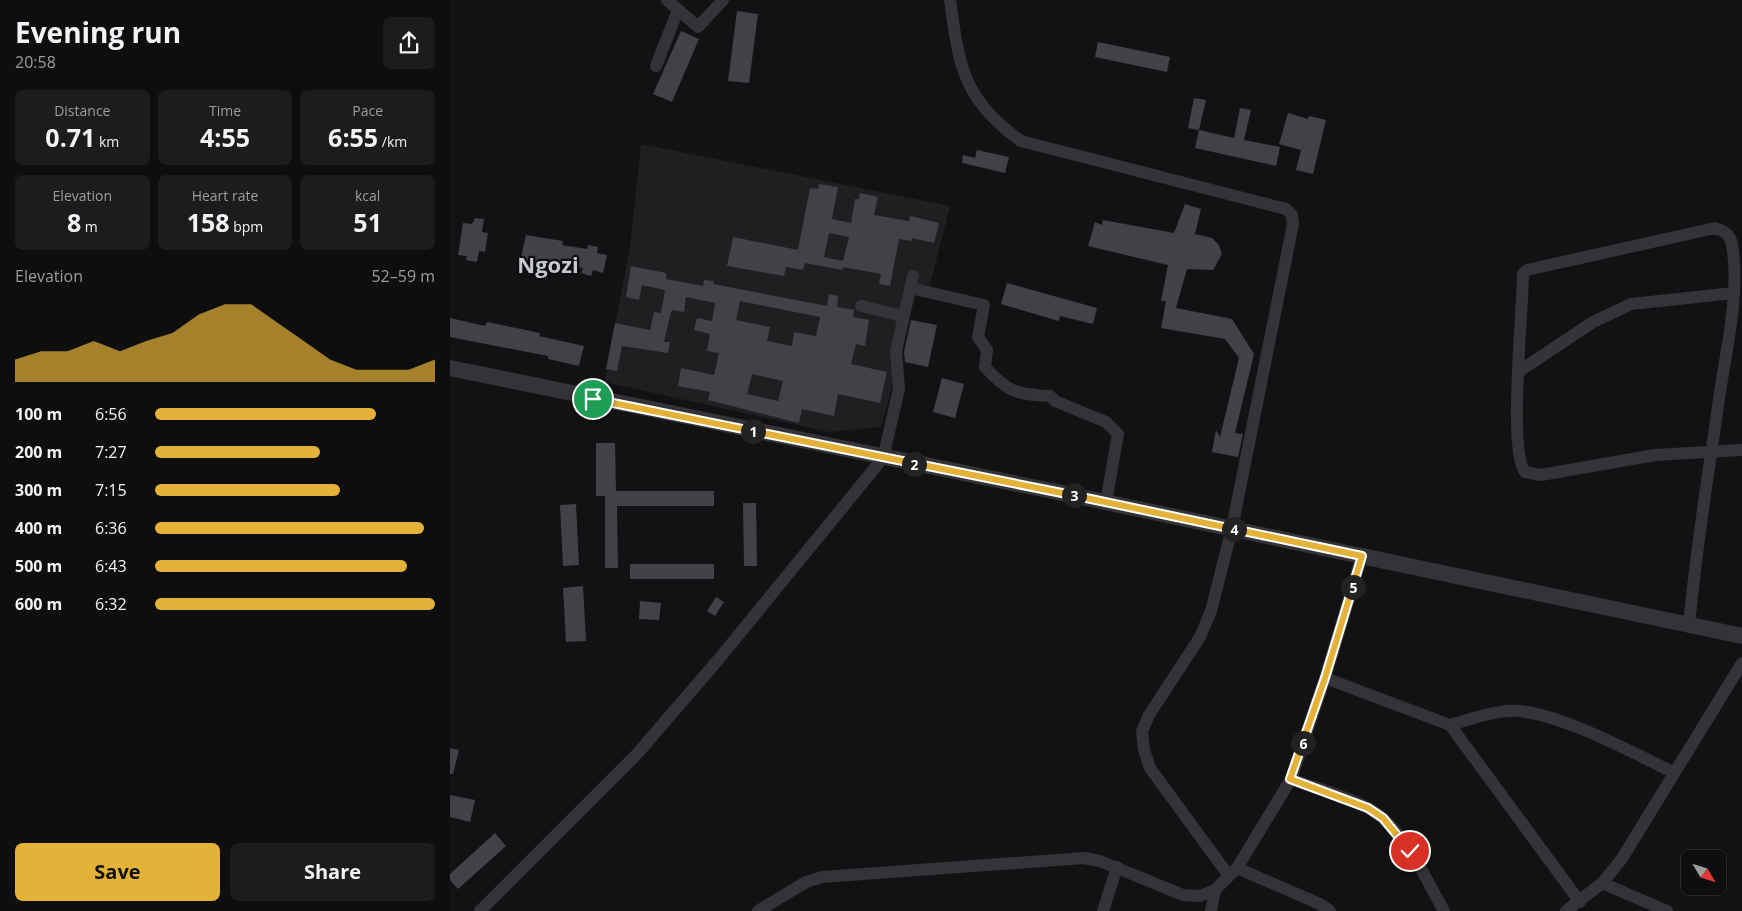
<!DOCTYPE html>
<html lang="en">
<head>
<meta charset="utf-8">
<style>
	:root { --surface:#0e0e0f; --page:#1c1c1d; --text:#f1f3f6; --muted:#9b9c9e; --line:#2e2e2f; --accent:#e5b239 }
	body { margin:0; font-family:"Open Sans",sans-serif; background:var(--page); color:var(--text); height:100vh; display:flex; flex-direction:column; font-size:19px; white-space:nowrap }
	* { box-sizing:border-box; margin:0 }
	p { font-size:16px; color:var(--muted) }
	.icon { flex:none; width:28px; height:28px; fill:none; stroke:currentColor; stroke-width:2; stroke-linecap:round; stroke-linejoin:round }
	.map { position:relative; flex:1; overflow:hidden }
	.details { display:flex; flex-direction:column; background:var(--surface); width:450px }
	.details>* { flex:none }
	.needle { width:32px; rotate:128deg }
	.fabs { position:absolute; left:1231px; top:850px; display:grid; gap:10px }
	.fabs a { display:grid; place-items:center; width:45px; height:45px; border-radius:8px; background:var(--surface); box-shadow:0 1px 4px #0004,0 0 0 1px var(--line); font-size:25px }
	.pin { position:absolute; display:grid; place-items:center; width:42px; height:42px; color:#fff; margin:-21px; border:2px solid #fff; border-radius:50%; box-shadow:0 1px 5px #0007 }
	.km { position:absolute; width:25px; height:25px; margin:-12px; border-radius:50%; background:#222; color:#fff; font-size:14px; line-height:25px; text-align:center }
	.round { display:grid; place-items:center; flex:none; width:52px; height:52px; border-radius:8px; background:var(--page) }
	.overview { display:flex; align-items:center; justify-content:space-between; height:85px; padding:0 15px }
	h1 { font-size:28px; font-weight:700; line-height:38px }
	.stats { display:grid; grid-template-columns:repeat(3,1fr); gap:8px; height:85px; padding:5px 15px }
	.stats div { display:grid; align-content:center; border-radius:8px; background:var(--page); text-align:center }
	.stats b { font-size:25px; font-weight:700 }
	.stats small { font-size:14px; font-weight:400 }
	.stats p { font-size:14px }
	.chart { height:140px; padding:10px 15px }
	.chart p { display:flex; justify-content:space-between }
	.chart svg { width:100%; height:90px; margin-top:5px; fill:var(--accent); opacity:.7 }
	.action { display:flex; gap:10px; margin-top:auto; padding:10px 15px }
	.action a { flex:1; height:58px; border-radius:8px; background:var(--accent); color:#111; font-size:20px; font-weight:700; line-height:58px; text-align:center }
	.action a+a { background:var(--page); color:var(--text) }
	ul { padding:0 15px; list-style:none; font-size:16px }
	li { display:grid; grid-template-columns:80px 60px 1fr; align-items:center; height:38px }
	li i { height:12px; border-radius:6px; background:var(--accent) }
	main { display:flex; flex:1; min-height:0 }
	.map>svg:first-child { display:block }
</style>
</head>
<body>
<main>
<section class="details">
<div class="overview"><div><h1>Evening run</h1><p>20:58</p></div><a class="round"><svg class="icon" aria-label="share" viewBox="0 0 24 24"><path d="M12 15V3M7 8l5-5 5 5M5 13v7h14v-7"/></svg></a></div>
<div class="stats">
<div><p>Distance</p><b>0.71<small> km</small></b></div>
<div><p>Time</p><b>4:55</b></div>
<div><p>Pace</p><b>6:55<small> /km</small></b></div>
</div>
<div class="stats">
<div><p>Elevation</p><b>8<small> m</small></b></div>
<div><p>Heart rate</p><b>158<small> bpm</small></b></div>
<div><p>kcal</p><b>51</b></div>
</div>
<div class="chart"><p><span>Elevation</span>52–59 m</p>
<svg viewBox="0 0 160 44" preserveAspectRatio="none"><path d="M0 44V33L10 29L20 29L30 24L40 29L50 24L60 20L70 11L80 6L90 6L100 15L110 24L120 33L130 38L140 38L150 38L160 33V44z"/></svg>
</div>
<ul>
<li><b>100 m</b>6:56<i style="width:79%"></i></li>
<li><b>200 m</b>7:27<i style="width:59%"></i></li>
<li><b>300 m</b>7:15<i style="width:66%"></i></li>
<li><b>400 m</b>6:36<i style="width:96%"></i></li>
<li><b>500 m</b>6:43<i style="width:90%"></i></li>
<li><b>600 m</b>6:32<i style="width:100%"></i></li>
</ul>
<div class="action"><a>Save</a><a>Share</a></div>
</section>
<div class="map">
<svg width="1292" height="911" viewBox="0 0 1292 911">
	<rect width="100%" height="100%" fill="#121214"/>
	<polygon fill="#1f1e21" points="191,144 500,206 478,293 460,289 444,381 431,427 379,432 154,382 180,247"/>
	<g fill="#414247" fill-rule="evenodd">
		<polygon points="287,11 308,14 299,83 278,81"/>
		<polygon points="231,31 249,39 222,102 203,94"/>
		<polygon points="648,42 720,57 717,72 645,57"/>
		<polygon points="744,98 756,100 749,130 738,128"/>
		<polygon points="790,108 801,110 794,140 830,147 826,166 745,148 749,130 784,138"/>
		<polygon points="838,113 858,119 859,116 876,120 863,174 846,170 851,150 829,144"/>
		<polygon points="527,150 559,157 555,173 512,163 513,155 525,158"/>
		<path d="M369,184L388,187L382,219L401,223L405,199H409L410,193L428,197L424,215L459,221L460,216L489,223L484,243L462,238L461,241L449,239L440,286L429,284L431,274L393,267V270L355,263L353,270L336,267L334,276L277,266L283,237L348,250L360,188L368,189ZM379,233L399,237L393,261L374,257Z"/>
		<polygon points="735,204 751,209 745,234 762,238 769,245 772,254 763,270 737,269 726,308 782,319 804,354 785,433 793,434 788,457 762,452 766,430 770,437 789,358 775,339 711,328 716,301 711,301 718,265 638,246 645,222 652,225 653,220 724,233"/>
		<polygon points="25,218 34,219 32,232 38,233 35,252 29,251 27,262 16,260 17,256 8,255 13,223 22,224"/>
		<polygon points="76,235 113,241 112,245 137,249 138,245 148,247 147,253 157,255 153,273 143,270 141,276 131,273 133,268 111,264 109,272 78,267 79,263 70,262"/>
		<path d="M181,266L216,273V279L253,286L254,280L264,281L263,284L377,306L379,294L388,296L387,307L404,310L403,317L419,320L415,346L406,344L401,364L437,372L430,403L388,394L384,416L352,409L349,423L258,400L260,392L228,386L231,368L264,375L269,353L257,351L260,334L244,330L247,318L262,321L265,303L236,297L234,312L223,310L221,312L214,342H220L218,353L172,346L167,371L156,369L165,323L200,330L204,312L211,313L215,290L192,285L189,300L176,297ZM290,301L370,317L366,336L344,332L342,346L317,341L320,327L286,320ZM302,374L333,381L328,401L297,394Z"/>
		<polygon points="557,283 647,308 643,324 610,316 609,321 551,304"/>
		<polygon points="0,318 35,326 37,322 90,333 89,336 134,346 129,366 98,359 98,356 0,337"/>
		<polygon points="461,320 487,325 478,367 455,362 454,352"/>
		<polygon points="492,378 514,384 505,418 483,412"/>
		<polygon points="146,443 165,443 166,491 264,491 264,506 167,506 168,568 155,568 155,496 146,496"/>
		<polygon points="293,503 306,503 307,566 294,566"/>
		<polygon points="126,504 129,565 113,566 110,505"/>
		<rect x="180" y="564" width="84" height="15"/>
		<polygon points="133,586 136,641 116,642 113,588"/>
		<polygon points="266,597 274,602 265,616 257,611"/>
		<polygon points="190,601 211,603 209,620 189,619"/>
		<polygon points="0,748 9,750 3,774 0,774"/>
		<polygon points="0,795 25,800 20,822 0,817"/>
		<polygon points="45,833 56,846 8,889 0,880 0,874"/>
	</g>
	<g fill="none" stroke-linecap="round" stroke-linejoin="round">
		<g stroke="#343438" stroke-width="12">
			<polyline points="217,0 248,27 273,0"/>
			<path d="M500,0C509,66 513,100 571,141L836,209L842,215L843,224L782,528L761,611L750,637L699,715L692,731L694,750L700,768L779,876"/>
			<polyline points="206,66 228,10"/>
			<path d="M460,288L534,305L528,337L537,350L535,367C559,393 566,394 600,396L605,401L656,422L668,434L656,502"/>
			<polyline points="411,306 453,316"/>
			<polyline points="1068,372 1143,322 1181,304 1284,293"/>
			<path d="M1239,626C1246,547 1259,470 1270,392C1277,346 1290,291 1282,245C1281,235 1273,230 1265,228L1077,270L1073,274C1073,309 1058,451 1075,472L1091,475L1205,455L1292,450"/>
			<polyline points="875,678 1000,725 1130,902"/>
			<path d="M1000,725C1019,720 1039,712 1059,711C1101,708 1183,753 1223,772"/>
			<path d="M841,779C864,788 900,797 920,809C956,831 974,876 994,911"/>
			<polyline points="787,868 870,904 880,911"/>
			<polyline points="1152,883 1217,911"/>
			<polyline points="30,911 187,754 268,660 433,458 449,389 446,351 463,276"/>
			<polyline points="308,911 356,882 372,877 634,858 650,861 733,895 750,896 765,890 787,868 841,779 875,678 912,556"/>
			<polyline points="653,911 667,867"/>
			<polyline points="761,911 765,890"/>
			<polyline points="1116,911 1152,883 1171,860 1292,663"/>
		</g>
		<polyline stroke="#343438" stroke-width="16" points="0,368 617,494 1292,636"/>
	</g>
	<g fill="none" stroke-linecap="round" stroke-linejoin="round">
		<defs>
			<polyline id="route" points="143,399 617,494 912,556 875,678 840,779 918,808 933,818 960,851"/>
		</defs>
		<use href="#route" stroke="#fff" stroke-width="10"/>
		<use href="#route" stroke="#e5b239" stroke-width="6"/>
	</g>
	<g text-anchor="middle" stroke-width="4.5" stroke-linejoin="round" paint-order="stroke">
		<g font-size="22" font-weight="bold" fill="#c5c8d0" stroke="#0d0d0f">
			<text x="98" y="273">Ngozi</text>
		</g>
	</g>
</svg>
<div class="fabs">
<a><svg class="needle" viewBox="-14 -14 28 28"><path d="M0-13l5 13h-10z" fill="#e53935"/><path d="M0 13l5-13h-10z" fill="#9b9c9e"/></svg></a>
</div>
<div class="pin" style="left:143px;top:399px;background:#1e9e55"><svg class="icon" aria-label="arrive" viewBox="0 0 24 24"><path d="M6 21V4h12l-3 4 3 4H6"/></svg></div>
<div class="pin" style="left:960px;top:851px;background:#d93025"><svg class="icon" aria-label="check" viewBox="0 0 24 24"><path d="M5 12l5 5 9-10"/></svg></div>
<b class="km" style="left:303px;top:431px">1</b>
<b class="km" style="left:464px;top:464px">2</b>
<b class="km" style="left:624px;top:495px">3</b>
<b class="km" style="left:784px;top:529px">4</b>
<b class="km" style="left:903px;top:587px">5</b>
<b class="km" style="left:853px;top:743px">6</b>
</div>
</main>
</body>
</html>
